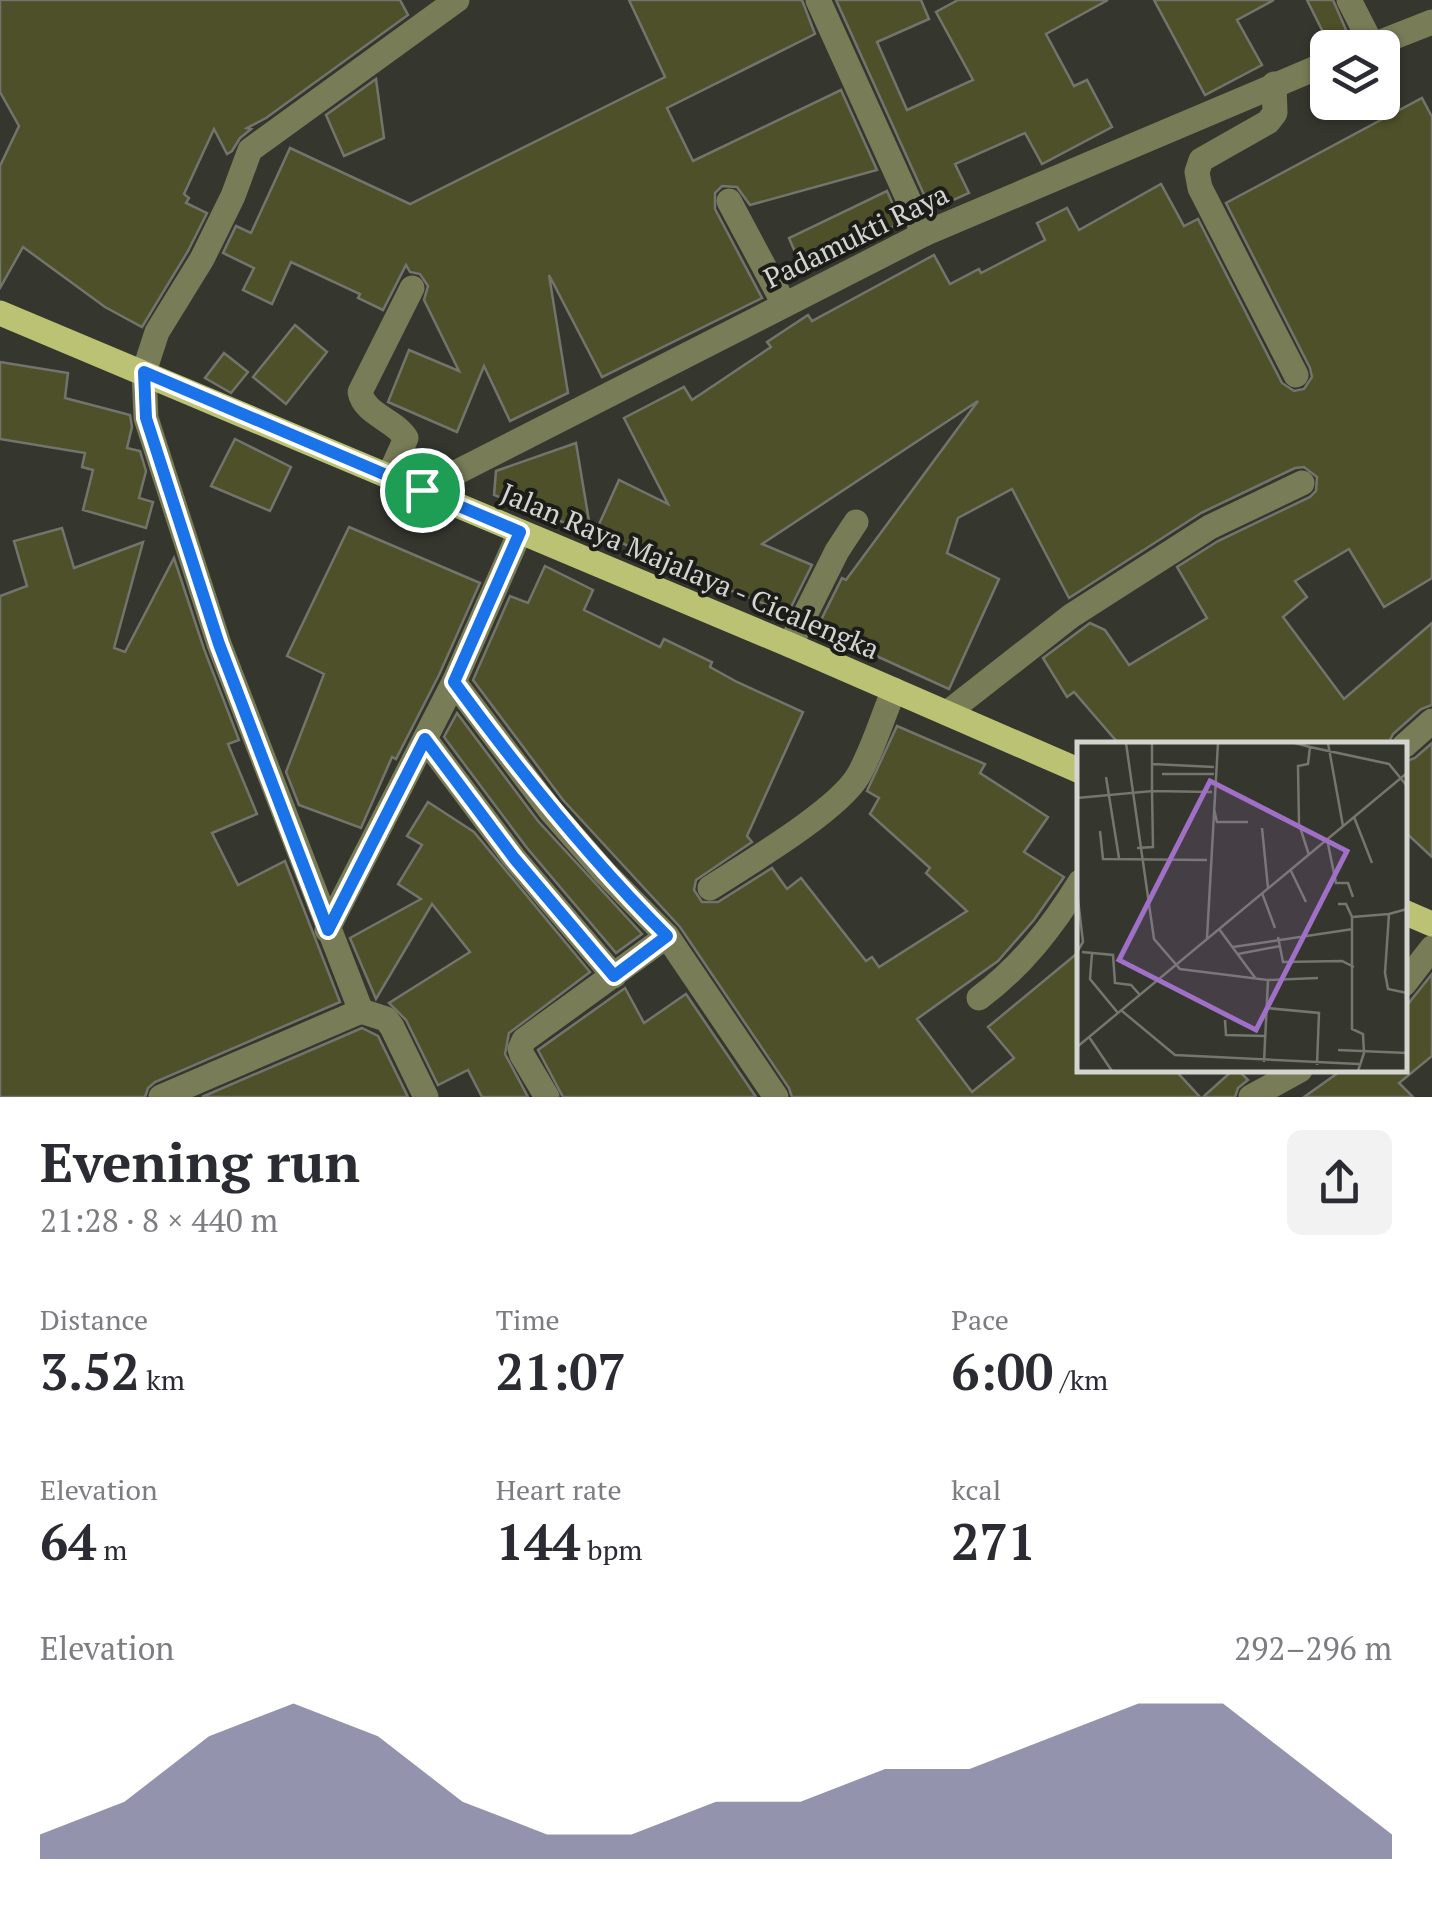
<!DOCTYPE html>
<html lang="en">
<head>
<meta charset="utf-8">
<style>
	:root { --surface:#fff; --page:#f2f2f3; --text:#2b2b33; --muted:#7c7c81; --accent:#66668d }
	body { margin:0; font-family:"PT Serif",serif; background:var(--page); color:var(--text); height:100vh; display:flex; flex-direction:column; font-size:38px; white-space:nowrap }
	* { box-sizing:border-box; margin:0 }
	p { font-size:32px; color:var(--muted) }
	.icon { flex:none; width:55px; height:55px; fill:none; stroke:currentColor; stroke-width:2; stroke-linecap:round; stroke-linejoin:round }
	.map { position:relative; height:1097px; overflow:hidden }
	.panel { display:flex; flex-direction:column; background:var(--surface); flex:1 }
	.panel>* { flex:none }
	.controls { position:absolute; left:1310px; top:30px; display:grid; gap:20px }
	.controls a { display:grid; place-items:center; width:90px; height:90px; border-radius:15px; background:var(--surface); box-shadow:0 2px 8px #0004; font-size:50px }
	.pin { position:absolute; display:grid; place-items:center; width:85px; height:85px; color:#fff; margin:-42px; border:5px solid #fff; border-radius:50%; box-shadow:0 2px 10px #0007 }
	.round { display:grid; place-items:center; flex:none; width:105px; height:105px; border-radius:15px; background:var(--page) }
	.overview { display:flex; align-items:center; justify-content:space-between; height:170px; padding:0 40px }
	h1 { font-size:55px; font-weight:700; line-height:75px }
	.metrics { display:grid; grid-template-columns:repeat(3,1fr); gap:15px; height:170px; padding:10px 40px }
	.metrics div { display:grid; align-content:center }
	.metrics b { font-size:50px; font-weight:700 }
	.metrics small { font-size:28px; font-weight:400 }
	.metrics p { font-size:28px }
	.chart { height:280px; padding:20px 40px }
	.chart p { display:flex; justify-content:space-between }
	.chart svg { width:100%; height:180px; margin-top:10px; fill:var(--accent); opacity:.7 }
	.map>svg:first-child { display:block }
</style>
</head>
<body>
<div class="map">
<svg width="1432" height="1097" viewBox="0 0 1432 1097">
	<rect width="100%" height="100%" fill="#35362e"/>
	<g fill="#4d5029" stroke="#73756c" stroke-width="2.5">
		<polygon points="0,0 400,0 408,15 266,118 247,128 251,129 240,138 232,151 227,154 214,129 184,194 189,198 186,203 207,213 188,251 142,327 105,307 23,247 0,288 0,166 19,126 0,92"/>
		<polygon points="629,0 802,0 815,34 667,108 693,161 841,90 877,170 750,205 737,187 722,186 715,193 715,209 762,298 602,377 549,275 568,393 510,421 484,366 457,432 388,402 409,350 459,371 424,300 428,286 420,274 410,272 406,265 383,310 358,298 360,294 291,262 272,304 243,290 254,268 223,253 236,226 251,233 290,148 410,204 665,77"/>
		<polygon points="836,0 921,0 929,19 877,42 907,110 973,80 936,12 958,0 1108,0 1046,34 1074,86 1087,80 1112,127 1042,164 1025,133 955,164 969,193 931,210"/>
		<polygon points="1154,0 1274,0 1237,20 1262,65 1205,95"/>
		<polygon points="1307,0 1333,0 1347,32 1328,42"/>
		<polygon points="376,79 384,138 344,156 326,115"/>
		<polygon points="1422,98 1432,117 1432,578 1384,607 1349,549 1295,581 1307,597 1283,617 1344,699 1432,623 1432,705 1421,709 1393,734 1388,744 1119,744 1074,692 1067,697 1043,658 1090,623 1105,630 1129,665 1207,618 1177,567 1218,541 1310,497 1316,491 1317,477 1304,467 1295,468 1201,513 1069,598 1012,489 958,518 947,553 999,579 949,689 819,630 818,626 842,578 846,580 978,401 762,544 812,565 788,613 704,580 657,550 654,558 596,531 619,480 668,504 624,418 684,387 692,400 771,347 767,342 808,315 812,321 934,255 950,284 979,269 981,273 1045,240 1037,223 1067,208 1079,230 1161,184 1184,226 1198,219 1282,383 1294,391 1304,389 1312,377 1310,368 1226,203"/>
		<polygon points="887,191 901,223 802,268 789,238"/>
		<polygon points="295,325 327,352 286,404 253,377"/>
		<polygon points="224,353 248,372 231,393 205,378"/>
		<polygon points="0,362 68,373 65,398 130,415 132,427 127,448 140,451 146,471 139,498 153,502 146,528 83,510 93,470 82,467 85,453 0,439"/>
		<polygon points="235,439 291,467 270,511 211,486"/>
		<polygon points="576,443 591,533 494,495 496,471"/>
		<polygon points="349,527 480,583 439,675 396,759 392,757 361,828 299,805 286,772 324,674 287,656"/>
		<polygon points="62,528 74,568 143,542 114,648 125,652 174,558 204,649 239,740 228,744 257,814 212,833 238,885 285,861 340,1002 155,1082 148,1088 145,1097 0,1097 0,596 27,586 14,541"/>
		<polygon points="545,566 593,590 584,610 660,647 664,639 712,662 710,667 737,682 803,712 747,836 752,842 696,880 694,890 702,902 718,902 772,868 787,889 801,878 866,961 872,957 879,967 967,911 926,873 930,868 870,814 879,798 867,791 897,726 985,764 980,773 1048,817 1024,852 1064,877 1034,920 998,961 917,1019 972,1092 1014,1058 988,1027 1080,951 1080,1070 1175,1070 1200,1097 792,1097 789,1088 680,927 563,800 473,680 510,596 528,603"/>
		<polygon points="457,713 538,821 642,934 616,953 527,848 444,737"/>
		<polygon points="1432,743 1432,857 1404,831 1404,762 1415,758"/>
		<polygon points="428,802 474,832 590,972 509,1033 505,1054 528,1097 482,1097 468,1070 438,1085 406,1020 389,1003 470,952 432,904 376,999 350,938 421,899 398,884 422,845 407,836"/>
		<polygon points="1432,974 1432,1056 1399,1083 1413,1097 1304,1097 1342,1070 1404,1070 1404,1009"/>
		<polygon points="625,988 644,1023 686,994 756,1097 563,1097 538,1050"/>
		<polygon points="362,1028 378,1036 408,1097 202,1097"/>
		<polygon points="1233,1070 1238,1070 1248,1080 1238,1088 1235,1097 1203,1097"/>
	</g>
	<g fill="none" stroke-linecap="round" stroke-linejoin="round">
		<g stroke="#787c57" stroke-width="25">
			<polyline points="818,0 924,234"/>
			<polyline points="1349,0 1372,45"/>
			<polyline points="1366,48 1432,22"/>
			<polyline points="1274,84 1275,113 1268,122 1201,160 1197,172 1200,188 1296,375"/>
			<polyline points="729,201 784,304"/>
			<path d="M389,476L406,438C395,420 364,414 360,392L412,288"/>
			<polyline points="422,490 924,234 1328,63"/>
			<polyline points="790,645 837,551 856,522"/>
			<polyline points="454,682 550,810 605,873 667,936 776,1097"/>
			<polyline points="947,713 1071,616 1210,527 1302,483"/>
			<polyline points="425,739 514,858 614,976"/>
			<polyline points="1404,746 1432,721"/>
			<path d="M710,888C747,864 837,811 858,776C873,750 882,718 894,690"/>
			<polyline points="327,930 454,682 520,532"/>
			<polyline points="1404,984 1432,948"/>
			<path d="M979,998C1022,966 1052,927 1080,882"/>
			<polyline points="361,1011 386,1019 392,1027 426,1097"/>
			<polyline points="161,1097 361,1011 219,644 146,418 144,372 157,332 202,259 233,196 250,150 457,0"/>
			<polyline points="547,1097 522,1055 520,1049 524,1040 667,936"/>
			<polyline points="1251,1097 1300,1070"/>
		</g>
		<g stroke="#bbc274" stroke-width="25">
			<polyline points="0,313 790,645 1080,771"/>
			<polyline points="1404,912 1432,924"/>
		</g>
	</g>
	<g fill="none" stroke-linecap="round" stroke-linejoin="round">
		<defs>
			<path id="route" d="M144,372L520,532L454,682C520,772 588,857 667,936L614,976L514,858L425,739L328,930L219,644L146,418Z"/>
		</defs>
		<use href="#route" stroke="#fff" stroke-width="20"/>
		<use href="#route" stroke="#1a73e8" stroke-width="12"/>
	</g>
	<g text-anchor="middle" stroke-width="8" stroke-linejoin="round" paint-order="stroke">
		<g font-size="28" fill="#d4d5d0" stroke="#1c1d19">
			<text transform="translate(856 236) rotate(-26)" y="10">Padamukti Raya</text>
			<text transform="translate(690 571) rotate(23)" y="10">Jalan Raya Majalaya - Cicalengka</text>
		</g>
	</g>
	<g transform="translate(1077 742)">
		<rect width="330" height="330" fill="#35362e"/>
		<path fill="none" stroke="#75766f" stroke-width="2.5" d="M49,1L77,197L103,227L191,238L187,320M75,1V49L135,50M218,1L233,5L231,22L221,24L222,82L232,113M251,1L266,84M233,5L312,22L330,44M75,22L137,25M85,32H137M29,35L42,116M0,56L75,49L76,105L60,106M137,67L140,80H171M277,75L295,121M185,86L191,146M23,89L26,117L130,118M250,97L259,141H271L276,155M213,127L229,160M0,149L6,200L0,210M185,151L198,186M261,162H269L275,175V287L286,292L287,311L281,329M330,167L312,172L308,231L311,247L330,251M275,175L312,172M142,187L179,237M201,195L206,220L265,219L277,225M130,196L141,1M156,205L276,187M5,210L36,213L38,241L54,243L63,253M15,211L13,237L41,271M161,212L203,204M191,238L241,236M189,266L242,271L240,323M45,269L98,313L282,322M148,278L149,293L188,294M12,295L35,329M0,305L330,31M261,308L330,311"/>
		<path fill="#9f70c6" fill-opacity="0.15" stroke="#9f70c6" stroke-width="5" d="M133,39L270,109L179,288L42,218Z"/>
		<rect width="330" height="330" fill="none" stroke="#d4d5d0" stroke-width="5"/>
	</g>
</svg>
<div class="controls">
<a><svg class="icon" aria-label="layers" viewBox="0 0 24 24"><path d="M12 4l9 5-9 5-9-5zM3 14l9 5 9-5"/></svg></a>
</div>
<div class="pin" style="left:422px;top:490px;background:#1e9e55"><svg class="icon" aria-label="arrive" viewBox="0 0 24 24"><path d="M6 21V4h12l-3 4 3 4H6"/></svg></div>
</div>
<section class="panel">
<div class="overview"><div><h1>Evening run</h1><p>21:28 · 8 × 440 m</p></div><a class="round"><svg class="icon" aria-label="share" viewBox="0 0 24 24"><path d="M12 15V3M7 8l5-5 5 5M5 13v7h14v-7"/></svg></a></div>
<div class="metrics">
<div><p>Distance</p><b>3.52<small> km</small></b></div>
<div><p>Time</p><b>21:07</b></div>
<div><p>Pace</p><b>6:00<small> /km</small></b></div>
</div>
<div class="metrics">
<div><p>Elevation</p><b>64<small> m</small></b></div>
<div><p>Heart rate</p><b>144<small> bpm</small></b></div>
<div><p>kcal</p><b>271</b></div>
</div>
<div class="chart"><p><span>Elevation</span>292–296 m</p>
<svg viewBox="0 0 160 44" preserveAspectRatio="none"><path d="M0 44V38L10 30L20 14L30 6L40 14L50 30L60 38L70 38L80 30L90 30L100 22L110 22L120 14L130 6L140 6L150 22L160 38V44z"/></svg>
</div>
</section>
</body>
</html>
